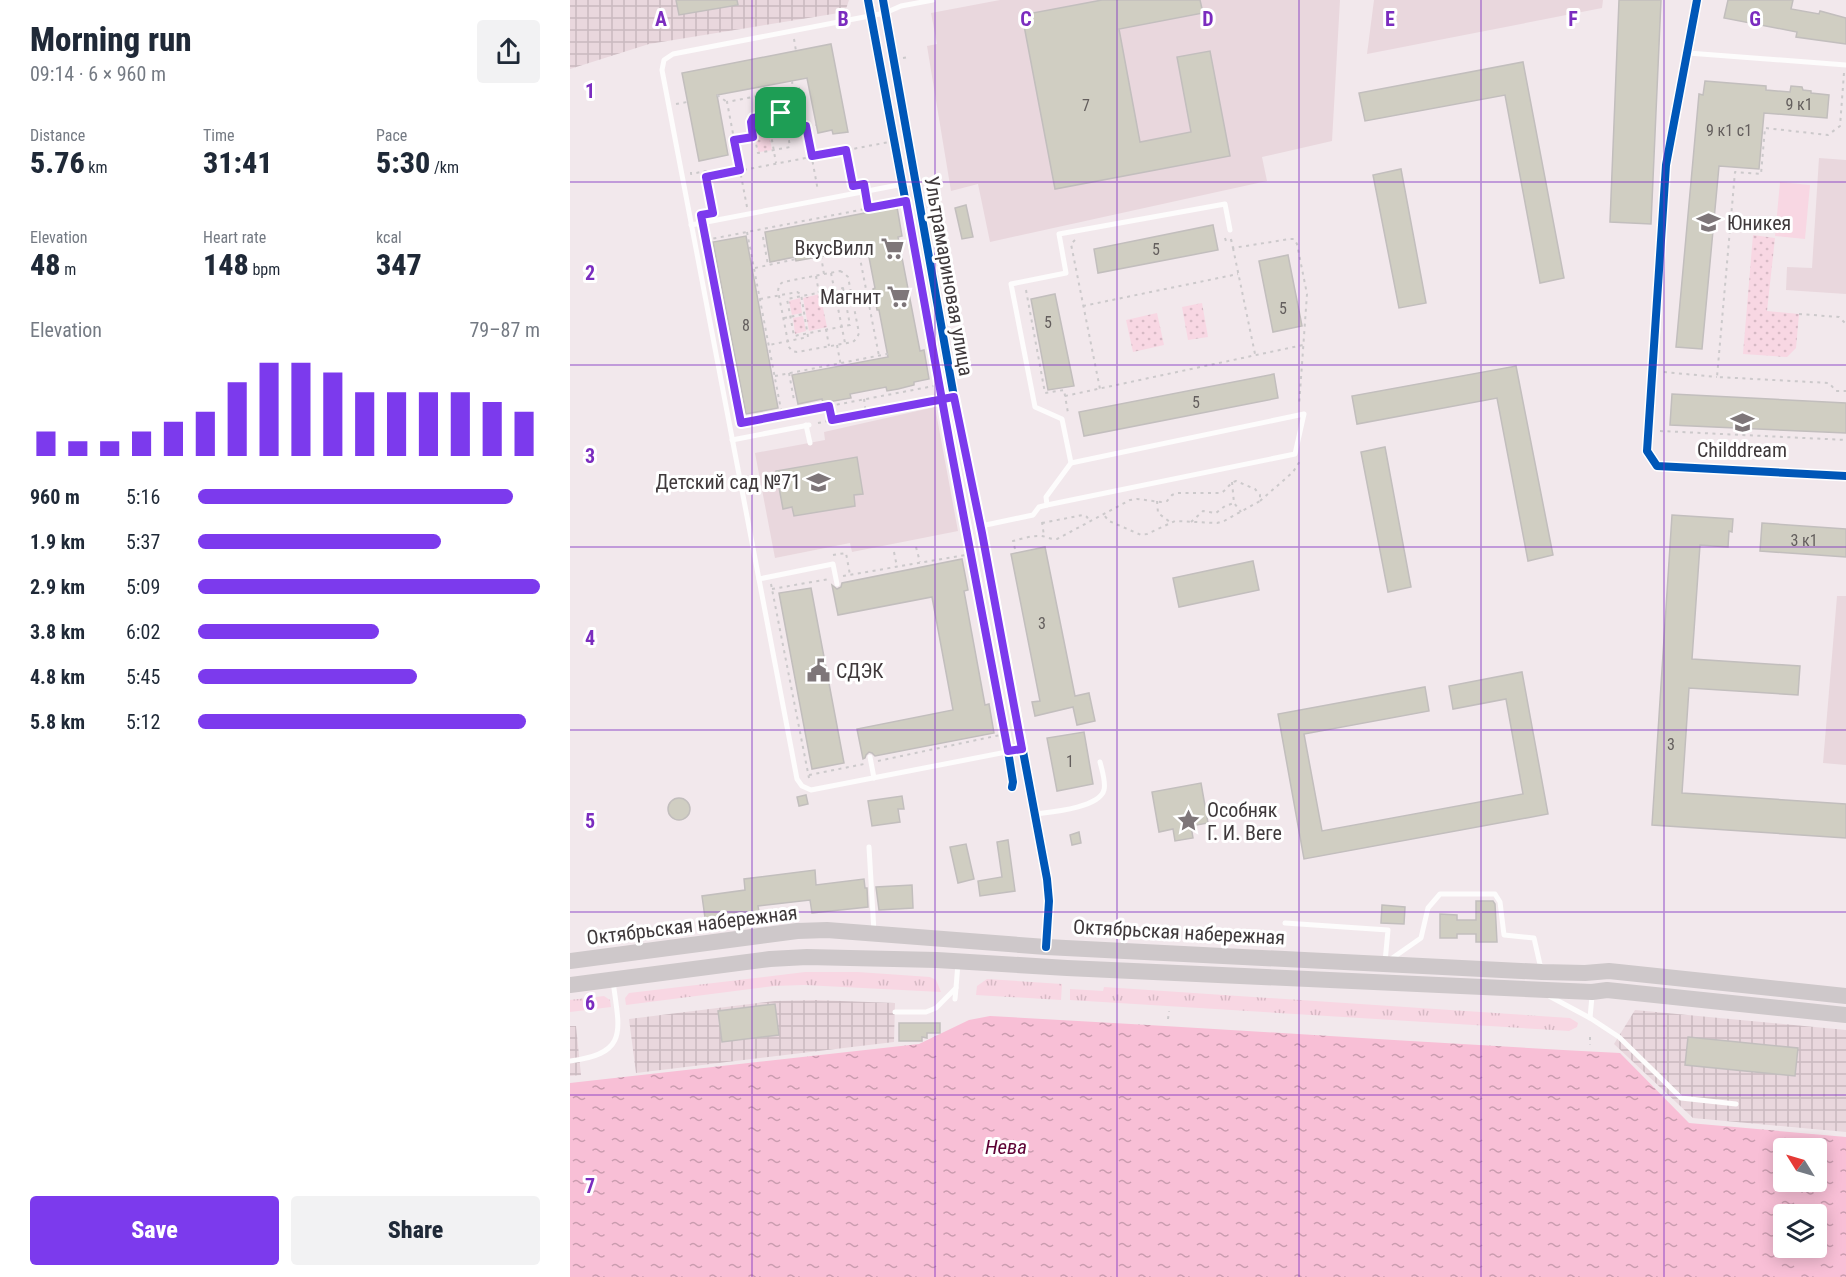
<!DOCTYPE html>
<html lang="en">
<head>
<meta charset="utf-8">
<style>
	:root { --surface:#fff; --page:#f2f2f3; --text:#1f2937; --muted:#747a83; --accent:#7c3aed }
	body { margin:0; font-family:"Roboto Condensed",sans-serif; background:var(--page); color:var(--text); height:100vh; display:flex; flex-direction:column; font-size:22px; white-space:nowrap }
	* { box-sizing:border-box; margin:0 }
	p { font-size:20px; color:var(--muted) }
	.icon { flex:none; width:33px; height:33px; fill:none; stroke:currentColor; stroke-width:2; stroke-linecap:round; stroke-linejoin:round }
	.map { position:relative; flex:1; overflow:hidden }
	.panel { display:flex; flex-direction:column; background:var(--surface); width:570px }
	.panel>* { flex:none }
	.needle { width:39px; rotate:307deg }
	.buttons { position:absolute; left:1203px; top:1138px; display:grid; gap:12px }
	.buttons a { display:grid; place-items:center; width:54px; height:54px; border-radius:6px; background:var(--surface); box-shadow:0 3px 15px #0003; font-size:30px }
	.pin { position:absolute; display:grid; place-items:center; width:51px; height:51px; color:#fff; margin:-26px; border-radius:12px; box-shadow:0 3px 9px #0006 }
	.round { display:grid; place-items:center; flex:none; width:63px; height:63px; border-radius:6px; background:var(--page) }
	.summary { display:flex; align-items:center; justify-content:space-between; height:102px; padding:0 30px }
	h1 { font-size:33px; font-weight:800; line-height:45px }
	.metrics { display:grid; grid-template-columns:repeat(3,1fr); gap:9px; height:102px; padding:6px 30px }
	.metrics div { display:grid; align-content:center }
	.metrics b { font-size:30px; font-weight:800 }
	.metrics small { font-size:16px; font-weight:400 }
	.metrics p { font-size:16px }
	.chart { height:168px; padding:12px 30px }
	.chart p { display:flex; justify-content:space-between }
	.chart svg { width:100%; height:108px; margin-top:6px; stroke:var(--accent); stroke-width:6 }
	.action { display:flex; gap:12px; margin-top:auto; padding:12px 30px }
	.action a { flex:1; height:69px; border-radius:6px; background:var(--accent); color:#fff; font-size:24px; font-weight:800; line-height:69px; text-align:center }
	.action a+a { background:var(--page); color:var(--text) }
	ul { padding:0 30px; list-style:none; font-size:20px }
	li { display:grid; grid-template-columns:96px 72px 1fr; align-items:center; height:45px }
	li i { height:15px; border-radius:8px; background:var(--accent) }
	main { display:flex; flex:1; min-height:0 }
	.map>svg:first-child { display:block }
</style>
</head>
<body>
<main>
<section class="panel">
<div class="summary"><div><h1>Morning run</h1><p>09:14 · 6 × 960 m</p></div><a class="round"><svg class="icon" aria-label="share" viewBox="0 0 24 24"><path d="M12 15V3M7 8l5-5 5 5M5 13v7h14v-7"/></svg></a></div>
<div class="metrics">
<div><p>Distance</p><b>5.76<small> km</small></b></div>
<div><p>Time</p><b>31:41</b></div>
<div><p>Pace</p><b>5:30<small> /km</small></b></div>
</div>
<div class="metrics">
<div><p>Elevation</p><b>48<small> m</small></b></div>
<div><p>Heart rate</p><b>148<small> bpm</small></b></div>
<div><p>kcal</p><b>347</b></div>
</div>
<div class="chart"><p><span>Elevation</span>79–87 m</p>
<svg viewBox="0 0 160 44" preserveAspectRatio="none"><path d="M5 44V34M15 44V38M25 44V38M35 44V34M45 44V30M55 44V26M65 44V14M75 44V6M85 44V6M95 44V10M105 44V18M115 44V18M125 44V18M135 44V18M145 44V22M155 44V26"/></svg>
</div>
<ul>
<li><b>960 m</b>5:16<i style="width:92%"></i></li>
<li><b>1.9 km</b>5:37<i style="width:71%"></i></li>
<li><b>2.9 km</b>5:09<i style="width:100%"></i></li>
<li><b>3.8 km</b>6:02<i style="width:53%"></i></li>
<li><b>4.8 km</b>5:45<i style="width:64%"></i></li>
<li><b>5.8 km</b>5:12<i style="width:96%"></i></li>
</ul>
<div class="action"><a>Save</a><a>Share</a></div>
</section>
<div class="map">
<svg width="1276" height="1277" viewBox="0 0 1276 1277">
	<defs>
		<pattern id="industrial-grid" width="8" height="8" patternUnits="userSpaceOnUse" patternTransform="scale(1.5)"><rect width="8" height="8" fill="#e9d7dd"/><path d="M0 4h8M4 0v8" fill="none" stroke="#c9b9bf"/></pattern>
		<pattern id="grass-tufts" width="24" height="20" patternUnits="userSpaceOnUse" patternTransform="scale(1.5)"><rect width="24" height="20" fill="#f8d7e3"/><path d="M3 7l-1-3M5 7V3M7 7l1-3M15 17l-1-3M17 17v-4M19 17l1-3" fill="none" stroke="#d6b9c4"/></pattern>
		<pattern id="park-dots" width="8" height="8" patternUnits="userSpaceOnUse" patternTransform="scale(1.5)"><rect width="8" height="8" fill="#f8d7e3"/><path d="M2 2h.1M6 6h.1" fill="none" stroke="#d6b9c4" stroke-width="1.8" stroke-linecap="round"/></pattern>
		<pattern id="water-ripples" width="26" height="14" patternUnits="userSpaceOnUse" patternTransform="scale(1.5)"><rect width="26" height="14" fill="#f8bfd6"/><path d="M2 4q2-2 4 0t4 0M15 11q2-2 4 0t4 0" fill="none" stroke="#ca9caf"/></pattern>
	</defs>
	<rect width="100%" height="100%" fill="#f2e8ec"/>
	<g fill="#e9d7dd">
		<polygon points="430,0 770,0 762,141 692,157 697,181 420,242 408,184 381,191 357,46 367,44 361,13"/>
		<polygon points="804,0 1033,0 1032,8 797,54"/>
		<polygon points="1249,158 1276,160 1276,294 1216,290 1217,267 1242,268"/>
		<polygon points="365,407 388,531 282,552 280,543 205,558 185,453 255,440 254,432"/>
		<polygon points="1267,596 1276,596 1276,765 1253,763"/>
	</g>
	<g fill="url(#industrial-grid)">
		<polygon points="0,0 279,0 275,12 79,44 0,69"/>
		<polygon points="245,1000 325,1003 324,1042 66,1073 59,1019 205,1001"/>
		<polygon points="1065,1010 1276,1030 1276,1132 1123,1118 1044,1044"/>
		<polygon points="0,1026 6,1026 11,1075 0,1076"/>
	</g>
	<g fill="url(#grass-tufts)">
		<polygon points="235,972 288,972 360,977 366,980 371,992 234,985 204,986 56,1005 55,998 59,993"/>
		<polygon points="417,979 492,984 491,1000 406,995 407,986"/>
		<polygon points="534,987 1000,1018 1008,1023 1007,1027 999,1031 500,1000 500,989 533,991"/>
		<polygon points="34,996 40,1000 41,1007 0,1012 0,1000"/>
	</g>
	<g fill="url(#park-dots)">
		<polygon points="196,118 202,150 190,152 188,151 182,122 184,120"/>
		<polygon points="1183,235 1205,238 1197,311 1229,314 1226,348 1217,357 1173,354"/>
		<polygon points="250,294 257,327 239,331 233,298"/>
		<polygon points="230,298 232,313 222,315 219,301"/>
		<polygon points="632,303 638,337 618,340 612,307"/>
		<polygon points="587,313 594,345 563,352 556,320"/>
		<polygon points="233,316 236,331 225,334 223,318"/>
	</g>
	<polygon fill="#f8d7e3" points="1210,182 1240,185 1235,239 1205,236"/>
	<path fill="url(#water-ripples)" fill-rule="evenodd" d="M420,1016C630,1027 840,1042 1050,1053L1119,1123L1276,1137V1277H0V1083L349,1044L399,1020ZM1214,1149H1246V1182H1214ZM1214,1215H1246V1248H1214Z"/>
	<g fill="#d0cec2" stroke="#c2bebd" stroke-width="1.5">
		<polygon points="106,0 167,0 168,5 109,15"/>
		<polygon points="532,0 630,0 633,13 549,29 570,142 621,132 607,57 640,51 660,156 485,189 452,15"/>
		<polygon points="1049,0 1091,0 1081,224 1040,222"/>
		<polygon points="1158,0 1223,0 1221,9 1249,14 1250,11 1276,18 1276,44 1226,37 1227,32 1154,18"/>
		<polygon points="261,44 278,132 263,134 262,130 248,133 237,78 147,95 158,155 129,161 112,73"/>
		<polygon points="953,62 994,278 970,283 935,95 795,121 789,93"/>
		<polygon points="1135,81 1196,86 1196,90 1220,92 1221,86 1232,87 1233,90 1241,91 1241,93 1259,95 1257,118 1194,113 1189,169 1149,166 1132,349 1106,347 1129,94 1133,95"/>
		<polygon points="831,169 856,303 829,308 803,175"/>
		<polygon points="396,205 403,237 392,239 385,208"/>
		<polygon points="327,207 332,236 328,237 350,351 354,350 359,379 344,382 344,385 328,389 317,391 316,387 280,394 281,398 253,403 252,399 228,404 222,375 318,357 309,310 307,310 303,289 305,288 297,247 289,248 289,244 253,251 254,256 226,261 225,257 200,262 195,232"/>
		<polygon points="643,225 648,250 528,273 524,249"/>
		<polygon points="176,236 208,408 176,414 143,242"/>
		<polygon points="718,255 732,326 703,332 689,261"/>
		<polygon points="485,294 504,386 478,390 461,299"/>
		<polygon points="946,366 983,555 958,561 927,398 787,424 782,396"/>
		<polygon points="704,374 708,398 514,436 509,412"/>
		<polygon points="1102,394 1276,403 1276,433 1100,425"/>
		<polygon points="815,447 841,587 818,592 791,452"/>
		<polygon points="287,457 293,494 284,495 285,506 224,516 222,507 213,509 206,471"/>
		<polygon points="1102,515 1163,519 1162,532 1159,531 1158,547 1130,545 1122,659 1230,666 1228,695 1119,688 1112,793 1276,804 1276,838 1082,825"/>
		<polygon points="1192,523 1276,529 1276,557 1190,551"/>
		<polygon points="475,547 505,696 519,693 525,721 507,725 503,707 465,716 462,702 470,701 441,554"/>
		<polygon points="392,559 398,590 394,591 415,705 419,704 424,733 305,756 302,753 299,752 296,755 295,758 293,759 287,729 383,710 362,597 268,615 262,585 267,589 271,587 272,583"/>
		<polygon points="683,561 689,590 609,607 603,578"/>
		<polygon points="241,588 274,763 242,769 209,593"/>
		<polygon points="952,672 978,814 734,859 708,714 855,687 859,711 734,734 752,831 953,794 936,699 883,709 879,686"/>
		<polygon points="514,732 523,784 487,791 477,738"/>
		<polygon points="631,783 638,823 621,826 623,838 605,841 603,829 589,832 582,792"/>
		<polygon points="236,795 238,804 229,806 227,797"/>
		<polygon points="332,796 334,809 328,809 330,822 302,826 298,801"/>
		<circle cx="109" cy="809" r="11"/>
		<polygon points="509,832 511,843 502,845 500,835"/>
		<polygon points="438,840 445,891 410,896 408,881 432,877 427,842"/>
		<polygon points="396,844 404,879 388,883 380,847"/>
		<polygon points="245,870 246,885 294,879 295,888 297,888 298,907 242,913 240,900 188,906 190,918 136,925 132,896 175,890 174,879"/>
		<polygon points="342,885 343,908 309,910 306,887"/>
		<polygon points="906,901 923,901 925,904 927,942 906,942 906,934 887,934 887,938 870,938 870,914 887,915 887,920 906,920"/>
		<polygon points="812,905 835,907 834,924 811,923"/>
		<polygon points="205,1004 209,1035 152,1042 148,1011"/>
		<polygon points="329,1023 370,1023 370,1033 357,1033 357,1038 352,1037 352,1041 329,1041"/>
		<polygon points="1118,1037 1228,1048 1225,1076 1115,1065"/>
	</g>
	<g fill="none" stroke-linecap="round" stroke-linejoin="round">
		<g stroke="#ccc9cb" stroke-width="2" stroke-dasharray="3 4.5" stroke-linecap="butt">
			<polyline points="224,39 226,51"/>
			<polyline points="333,58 340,57"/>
			<polyline points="305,64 314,62"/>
			<polyline points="1274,73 1270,126 1258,135 1195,128 1191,174 1165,172 1147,377 1259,383 1266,391 1276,391"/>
			<polyline points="222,81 223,89"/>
			<polyline points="147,95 157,102"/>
			<polyline points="194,95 206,163"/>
			<polyline points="106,104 117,102"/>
			<polygon points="211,113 215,115 220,147 188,153 181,120"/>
			<polyline points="201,133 246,125"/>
			<polyline points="164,140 183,137"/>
			<polyline points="276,150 283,185"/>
			<polyline points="121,172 121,174 136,171 143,211"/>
			<polyline points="137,177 319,142"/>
			<polyline points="177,207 157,102 229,88 248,191"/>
			<polyline points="134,231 172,428"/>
			<polyline points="177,232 212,415"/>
			<polyline points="193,237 198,265"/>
			<polyline points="655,238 656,241 662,240"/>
			<polyline points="661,239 663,248 720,239 724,239 727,244 737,294 729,406"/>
			<polyline points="136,240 336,201"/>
			<polyline points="505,240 501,244 530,389"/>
			<polyline points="288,248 309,356"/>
			<polyline points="663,248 685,354"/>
			<polyline points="254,254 289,247"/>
			<polyline points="251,256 254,274"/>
			<polyline points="185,268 226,259"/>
			<polygon points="270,271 274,273 278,277 289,333 287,338 283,342 227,352 222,351 219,347 208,291 209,285 213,282"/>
			<polyline points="261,273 275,343"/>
			<polyline points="246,276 249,293"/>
			<polygon points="273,288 280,325 224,336 217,299"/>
			<polyline points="456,290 475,393 494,390 498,413"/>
			<polyline points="190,299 227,292 231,294 238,337 199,345"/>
			<polyline points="513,306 668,274"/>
			<polyline points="1229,314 1269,317 1276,324"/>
			<polyline points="214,318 234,314"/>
			<polyline points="256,329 259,346"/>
			<polyline points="267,345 271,366"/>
			<polyline points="1094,372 1147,377"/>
			<polyline points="219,373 224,400"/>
			<polyline points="205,376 317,354 317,357"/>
			<polyline points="495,396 733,345"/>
			<polyline points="294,399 296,414"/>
			<polyline points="259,406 262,420"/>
			<polyline points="171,423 369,385"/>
			<polyline points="248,423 374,399"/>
			<polyline points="1090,431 1276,440"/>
			<polyline points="662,482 664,503 671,512"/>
			<polyline points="384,490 393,488"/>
			<polyline points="587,501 588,513 600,522"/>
			<polyline points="690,501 723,472 730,461"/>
			<polyline points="472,522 474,536"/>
			<polyline points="621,522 633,511 646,513 655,506 664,503"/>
			<polyline points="472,523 513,515 517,517 519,521"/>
			<polyline points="346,547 350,562"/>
			<path d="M445,549L443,541C451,539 460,536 468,536C475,535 480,540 487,539L560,500L567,499L591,502L597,501L602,495L607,493H651C657,490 659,483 666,481L685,489L690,495V501L654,521L647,523L605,521L577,534L571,535L539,521L533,514"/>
			<polyline points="324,552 327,567"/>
			<polyline points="263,555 276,553 280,575"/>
			<polyline points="273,576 401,554"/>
			<polyline points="201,584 239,778"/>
			<polyline points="202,589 259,579"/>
			<polyline points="308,761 435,734"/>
			<polyline points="239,775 294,764"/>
			<polyline points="598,1019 599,1011"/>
			<polyline points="1020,1037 1020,1045"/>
		</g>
		<g stroke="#fdfcfc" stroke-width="5">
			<polyline points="363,0 331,6 315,13 103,54 94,60 92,70 227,779 232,786 241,790 452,749"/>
			<polyline points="1118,53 1276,65"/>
			<polyline points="121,225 344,182"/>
			<polyline points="236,425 240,443"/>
			<polyline points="162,440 239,425"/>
			<polyline points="477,505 476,497 501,463 492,419 465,407 441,284 496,273 489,234 655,204 660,230"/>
			<polyline points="411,526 463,515 469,507 477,505 725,454 734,414 501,463"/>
			<polyline points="189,579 263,564 267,584"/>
			<polyline points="300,757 304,778"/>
			<path d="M465,814C481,812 529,808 534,790C536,782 532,770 530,762"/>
			<polyline points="299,847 304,932"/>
			<polyline points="715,923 818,930 815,962"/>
			<polyline points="821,959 851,938 858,908 870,894 925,894 930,902 934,935 964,938 971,969"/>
			<polyline points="979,996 1020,1018 1049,1037 1111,1098 1166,1104"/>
			<polyline points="385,999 386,988"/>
			<polyline points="325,1012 356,1012 366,1008 386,988 388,963"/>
			<polyline points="1020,1018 1022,996"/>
			<path d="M0,1061C60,1054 49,1029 43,981"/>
		</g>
		<g stroke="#fdfcfc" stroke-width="10">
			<polyline points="313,0 384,397 412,533 477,879 479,901 476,947"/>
			<polyline points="1127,0 1096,165 1077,451 1087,466 1276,476"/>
		</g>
		<g stroke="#cec8ca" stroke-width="16">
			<polyline points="0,961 227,931 257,930 476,947 972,972 1015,973 1039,971 1276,996"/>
			<polyline points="0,985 200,959 237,957 367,960 497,968 1022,992 1037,990 1276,1015"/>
		</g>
		<defs>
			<g id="cycleway">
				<polyline points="298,0 438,751 443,782 442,787"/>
				<polyline points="313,0 384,397 412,533 477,879 479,901 476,947"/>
				<polyline points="1127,0 1096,165 1077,451 1087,466 1276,476"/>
			</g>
		</defs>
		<use href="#cycleway" stroke="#fff" stroke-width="11"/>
		<use href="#cycleway" stroke="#0057b8" stroke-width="8"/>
	</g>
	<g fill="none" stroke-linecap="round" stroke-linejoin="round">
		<defs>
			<path id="route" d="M211,113L183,118L181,122L183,137L164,140L170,170L136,177L143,213L131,215L171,423L259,406L262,420L363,401C370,400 377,398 384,397L412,533L452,749L438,751L380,444L336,201L298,208L294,184L283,186L276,150L242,156L236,126L218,130L215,116L211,113"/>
		</defs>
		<use href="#route" stroke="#fff" stroke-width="12"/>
		<use href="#route" stroke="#7c3aed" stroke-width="8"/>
	</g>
	<path fill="none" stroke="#7b2cbf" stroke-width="1.5" stroke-opacity="0.55" d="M182,0V1277M365,0V1277M547,0V1277M729,0V1277M911,0V1277M1094,0V1277M0,182H1276M0,365H1276M0,547H1276M0,730H1276M0,912H1276M0,1095H1276"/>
	<defs>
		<symbol id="school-bare" viewBox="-9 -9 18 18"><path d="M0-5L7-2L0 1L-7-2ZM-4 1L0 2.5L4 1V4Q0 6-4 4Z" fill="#7e7679" stroke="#fff" stroke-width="2.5" paint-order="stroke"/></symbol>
		<symbol id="supermarket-bare" viewBox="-9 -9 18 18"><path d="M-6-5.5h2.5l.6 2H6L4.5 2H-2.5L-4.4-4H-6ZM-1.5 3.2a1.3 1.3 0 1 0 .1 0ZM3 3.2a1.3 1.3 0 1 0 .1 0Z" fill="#7e7679" stroke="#fff" stroke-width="2.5" paint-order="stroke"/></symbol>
		<symbol id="civic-bare" viewBox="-9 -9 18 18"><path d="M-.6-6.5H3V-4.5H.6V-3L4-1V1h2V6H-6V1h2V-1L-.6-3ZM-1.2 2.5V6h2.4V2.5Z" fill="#7e7679" stroke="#fff" stroke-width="2.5" paint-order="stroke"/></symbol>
		<symbol id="sight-bare" viewBox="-9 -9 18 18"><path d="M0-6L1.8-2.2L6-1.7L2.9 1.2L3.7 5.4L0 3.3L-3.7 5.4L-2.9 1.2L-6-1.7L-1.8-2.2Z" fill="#7e7679" stroke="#fff" stroke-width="2.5" paint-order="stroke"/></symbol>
	</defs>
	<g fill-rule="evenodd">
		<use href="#school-bare" x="1122" y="206" width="33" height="33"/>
		<use href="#supermarket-bare" x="306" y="232" width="33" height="33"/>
		<use href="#supermarket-bare" x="312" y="280" width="33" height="33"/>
		<use href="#school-bare" x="1156" y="406" width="33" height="33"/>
		<use href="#school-bare" x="232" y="466" width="33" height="33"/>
		<use href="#civic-bare" x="232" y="654" width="33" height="33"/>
		<use href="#sight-bare" x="602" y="804" width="33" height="33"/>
	</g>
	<g text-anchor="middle" stroke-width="6" stroke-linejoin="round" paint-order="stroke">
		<g font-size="16" fill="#635e5d">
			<text x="1229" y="110">9 к1</text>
			<text x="516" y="111">7</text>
			<text x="1159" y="136">9 к1 с1</text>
			<text x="586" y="255">5</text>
			<text x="713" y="314">5</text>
			<text x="478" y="328">5</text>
			<text x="176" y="331">8</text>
			<text x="626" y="408">5</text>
			<text x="1234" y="546">3 к1</text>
			<text x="472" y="629">3</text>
			<text x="1101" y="750">3</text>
			<text x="500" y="767">1</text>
		</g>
		<g font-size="20" fill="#3f393b" stroke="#fff" text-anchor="start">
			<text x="1157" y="230">Юникея</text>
			<text x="304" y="255" text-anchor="end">ВкусВилл</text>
			<text x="311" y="304" text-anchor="end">Магнит</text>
			<text x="1172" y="457" text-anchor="middle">Childdream</text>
			<text x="231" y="489" text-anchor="end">Детский сад №71</text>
			<text x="266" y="678">СДЭК</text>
			<text x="637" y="817">Особняк<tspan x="637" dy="23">Г. И. Веге</tspan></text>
		</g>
		<g font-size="20" fill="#3f393b" stroke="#fff">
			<text transform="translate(379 276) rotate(80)" y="7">Ультрамариновая улица</text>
			<text transform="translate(122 925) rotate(-7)" y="7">Октябрьская набережная</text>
			<text transform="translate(609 932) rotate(3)" y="7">Октябрьская набережная</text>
		</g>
		<g font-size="21" font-style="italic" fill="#5e0336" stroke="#fff">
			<text x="436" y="1154">Нева</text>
		</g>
	</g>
	<g font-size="20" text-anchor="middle" font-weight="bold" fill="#7b2cbf" stroke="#fff" stroke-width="6" stroke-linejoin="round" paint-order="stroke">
		<text x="91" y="26">A</text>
		<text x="273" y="26">B</text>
		<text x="456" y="26">C</text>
		<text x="638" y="26">D</text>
		<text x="820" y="26">E</text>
		<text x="1003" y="26">F</text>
		<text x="1185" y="26">G</text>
		<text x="20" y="98">1</text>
		<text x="20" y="280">2</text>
		<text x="20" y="463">3</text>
		<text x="20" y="645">4</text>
		<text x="20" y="828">5</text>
		<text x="20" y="1010">6</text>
		<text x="20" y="1193">7</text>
	</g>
</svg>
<div class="buttons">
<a><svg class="needle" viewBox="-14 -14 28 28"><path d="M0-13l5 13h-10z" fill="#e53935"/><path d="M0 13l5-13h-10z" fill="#747a83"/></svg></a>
<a><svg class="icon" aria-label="layers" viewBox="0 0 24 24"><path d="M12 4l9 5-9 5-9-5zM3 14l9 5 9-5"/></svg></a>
</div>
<div class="pin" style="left:211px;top:113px;background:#1e9e55"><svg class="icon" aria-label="arrive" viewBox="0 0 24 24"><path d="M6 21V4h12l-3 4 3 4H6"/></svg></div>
</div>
</main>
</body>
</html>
